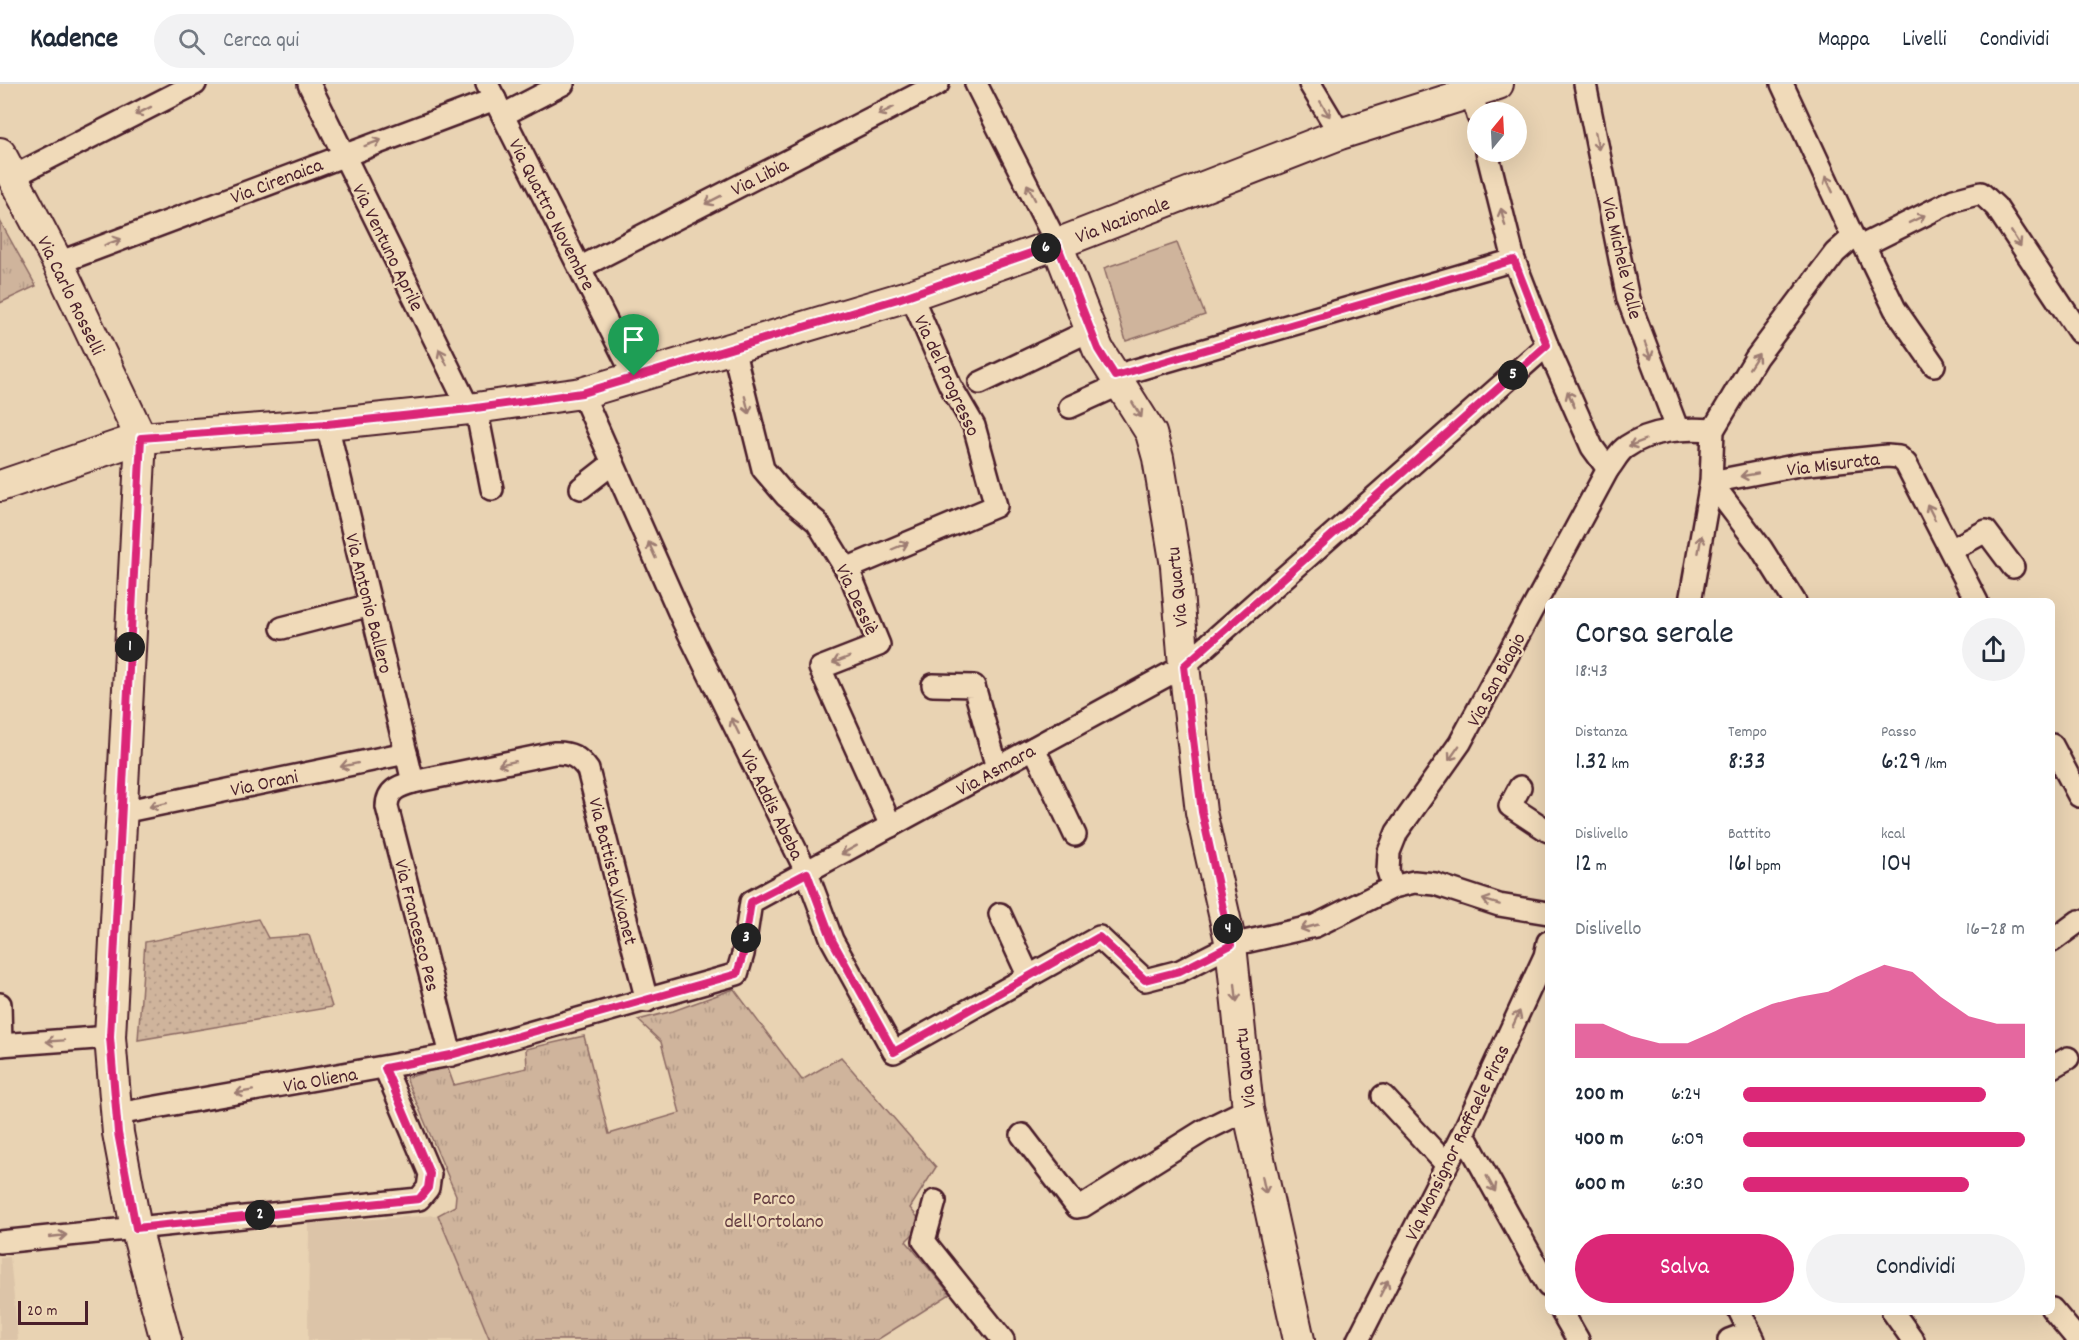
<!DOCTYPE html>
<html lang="it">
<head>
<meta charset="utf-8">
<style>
	:root { --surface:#fff; --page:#f2f2f3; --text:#1f2937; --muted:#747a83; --line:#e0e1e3; --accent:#db2777 }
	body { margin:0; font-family:Dekko,sans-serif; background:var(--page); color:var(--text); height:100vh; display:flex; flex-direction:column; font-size:22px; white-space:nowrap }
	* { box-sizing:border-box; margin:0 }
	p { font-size:20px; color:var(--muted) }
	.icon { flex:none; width:33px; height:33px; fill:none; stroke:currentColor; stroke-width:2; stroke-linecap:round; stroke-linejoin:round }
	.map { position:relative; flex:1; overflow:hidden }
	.sheet { position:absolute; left:1545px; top:514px; width:510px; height:717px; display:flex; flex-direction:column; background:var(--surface); border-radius:9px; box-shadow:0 6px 24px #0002 }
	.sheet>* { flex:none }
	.needle { width:39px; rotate:18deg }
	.controls { position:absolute; left:1467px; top:18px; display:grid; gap:12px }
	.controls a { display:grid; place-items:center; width:60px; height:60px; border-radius:50%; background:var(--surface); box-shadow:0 6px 24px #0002; font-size:30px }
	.scale { position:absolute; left:18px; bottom:15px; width:70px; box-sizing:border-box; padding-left:6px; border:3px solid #4a1f2b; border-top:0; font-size:16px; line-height:21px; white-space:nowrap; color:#4a1f2b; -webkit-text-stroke:4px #f0dab9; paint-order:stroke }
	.pin { position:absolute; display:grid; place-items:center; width:51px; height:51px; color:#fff; margin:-62px -26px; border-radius:50% 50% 50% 0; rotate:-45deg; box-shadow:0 0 6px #0007 }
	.pin .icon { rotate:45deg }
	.km { position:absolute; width:30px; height:30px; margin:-15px; border-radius:50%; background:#222; color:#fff; font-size:16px; line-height:30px; text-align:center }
	.round { display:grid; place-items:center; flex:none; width:63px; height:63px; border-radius:32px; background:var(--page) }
	.headline { display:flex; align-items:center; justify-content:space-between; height:102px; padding:0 30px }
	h1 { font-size:33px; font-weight:600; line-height:45px }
	.stats { display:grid; grid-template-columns:repeat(3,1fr); gap:9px; height:102px; padding:6px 30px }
	.stats div { display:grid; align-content:center }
	.stats b { font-size:26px; font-weight:600 }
	.stats small { font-size:16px; font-weight:400 }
	.stats p { font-size:16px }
	.chart { height:168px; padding:12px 30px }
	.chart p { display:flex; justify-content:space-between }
	.chart svg { width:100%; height:108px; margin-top:6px; fill:var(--accent); opacity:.7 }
	.button { display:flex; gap:12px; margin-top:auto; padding:12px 30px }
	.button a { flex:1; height:69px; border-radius:36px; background:var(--accent); color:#fff; font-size:24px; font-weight:600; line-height:69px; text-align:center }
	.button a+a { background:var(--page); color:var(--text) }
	ul { padding:0 30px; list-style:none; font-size:20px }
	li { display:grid; grid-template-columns:96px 72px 1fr; align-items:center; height:45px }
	li i { height:15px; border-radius:8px; background:var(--accent) }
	header { display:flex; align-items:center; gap:36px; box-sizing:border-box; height:84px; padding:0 30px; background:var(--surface); border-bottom:2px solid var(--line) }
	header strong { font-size:28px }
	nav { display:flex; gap:33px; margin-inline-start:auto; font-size:21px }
	.search { width:420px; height:54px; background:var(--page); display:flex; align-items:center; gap:15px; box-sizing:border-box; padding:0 21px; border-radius:33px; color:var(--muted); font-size:22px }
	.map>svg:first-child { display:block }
</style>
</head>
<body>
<header>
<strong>Kadence</strong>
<div class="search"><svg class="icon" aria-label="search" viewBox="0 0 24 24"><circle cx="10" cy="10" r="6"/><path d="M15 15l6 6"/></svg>Cerca qui</div>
<nav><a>Mappa</a><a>Livelli</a><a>Condividi</a></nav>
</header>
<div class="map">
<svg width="2079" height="1256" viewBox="0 0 2079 1256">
	<defs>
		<pattern id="grass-dots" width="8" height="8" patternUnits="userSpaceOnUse" patternTransform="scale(1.5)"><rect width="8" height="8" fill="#cfb49c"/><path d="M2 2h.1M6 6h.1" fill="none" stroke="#b39a87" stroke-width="1.8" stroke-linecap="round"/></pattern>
		<pattern id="park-tufts" width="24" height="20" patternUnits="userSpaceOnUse" patternTransform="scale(1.5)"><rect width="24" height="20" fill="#cfb49c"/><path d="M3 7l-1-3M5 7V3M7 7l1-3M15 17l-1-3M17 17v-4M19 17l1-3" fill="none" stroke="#b39a87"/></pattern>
	</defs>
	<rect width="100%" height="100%" fill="#e9d3b3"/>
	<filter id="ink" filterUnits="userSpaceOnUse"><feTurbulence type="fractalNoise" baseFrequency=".0167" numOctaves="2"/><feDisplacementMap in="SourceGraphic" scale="12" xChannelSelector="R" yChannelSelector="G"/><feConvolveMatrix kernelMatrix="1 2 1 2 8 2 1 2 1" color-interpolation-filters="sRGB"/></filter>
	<g filter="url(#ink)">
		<g fill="#dcc4a8">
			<polygon points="438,1131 490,1256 308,1256 309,1139"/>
			<polygon points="10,1173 18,1256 0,1256 0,1174"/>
		</g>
		<polygon fill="url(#grass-dots)" stroke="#8c6a64" stroke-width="1.5" points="258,835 268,854 309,851 332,923 138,956 145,858"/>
		<g fill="url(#park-tufts)" stroke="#8c6a64" stroke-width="1.5">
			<polygon points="0,137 36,202 0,219"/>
			<polygon points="734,905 802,996 841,973 936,1083 910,1124 923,1140 906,1157 950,1210 877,1256 490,1256 438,1131 455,1122 456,1111 406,994 447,982 454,1001 527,984 526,965 584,952 609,1050 680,1029 661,958 638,936 673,927"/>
		</g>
		<polygon fill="#cfb49c" stroke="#8c6a64" stroke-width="1.5" points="1177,159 1205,231 1126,257 1104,184"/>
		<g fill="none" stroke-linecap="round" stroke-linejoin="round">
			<defs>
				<g id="street">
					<polyline points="309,0 469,325"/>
					<polyline points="487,0 634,292"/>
					<polyline points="976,0 1057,160"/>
					<polyline points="1310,0 1340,50"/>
					<polyline points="1585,0 1628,215 1677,344"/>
					<polyline points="1782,0 1853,153"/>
					<polyline points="1471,8 1478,32"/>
					<polyline points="503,31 563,0"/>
					<polyline points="1487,68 1514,176 1547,261 1592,363 1608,385"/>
					<polyline points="14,92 195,0"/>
					<polyline points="1864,161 1954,116 1981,109 1996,123 2079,248"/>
					<polyline points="1864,161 1895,225 1934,281"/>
					<polyline points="58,179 495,15"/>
					<polyline points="581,183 938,0"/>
					<polyline points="733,264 763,385 786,412 817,438 852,495 879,561 820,584 891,742"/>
					<polyline points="1115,292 1514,176"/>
					<polyline points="980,299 1091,246"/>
					<polyline points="582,309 683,537 807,789 832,856 894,968 1099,853 1145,896 1180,887 1231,861 1315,842 1393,803 1414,798 1435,800 1499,821 1548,829"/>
					<polyline points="1070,323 1121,300"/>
					<polyline points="476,324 492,405"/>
					<polyline points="327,340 413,698"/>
					<polyline points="581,404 613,379"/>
					<polyline points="1951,466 1986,447 2013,483"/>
					<polyline points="846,485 996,422 974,342 950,301 911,211"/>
					<polyline points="1690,518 1711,398 1713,346 1756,274 1835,169 1853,153"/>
					<polyline points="1795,518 1761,464 1711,398 1799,381 1887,372 1899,373 1906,380 1977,518"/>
					<polyline points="282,544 371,521"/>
					<polyline points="933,601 974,602 997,684"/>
					<polyline points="2052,661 2079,712"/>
					<polyline points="1034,664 1075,751"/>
					<polyline points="1520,703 1510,722 1548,747"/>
					<polyline points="122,728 406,669"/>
					<path d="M1393,803L1388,787L1389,768L1397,748L1460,659L1608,385C1614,378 1619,367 1626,363C1652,345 1684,344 1713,346"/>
					<polyline points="1000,830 1028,891"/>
					<polyline points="2052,857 2079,837"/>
					<polyline points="0,920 1,961"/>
					<polyline points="0,961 110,953"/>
					<path d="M451,971L387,723C387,706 399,702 413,698L554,669C570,668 579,673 588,686L647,917"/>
					<polyline points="2052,983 2068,974"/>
					<polyline points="1383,1012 1446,1080"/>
					<polyline points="117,1030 451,971 737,890 743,870 751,818 1184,582 1547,261"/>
					<polyline points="1463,1049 1548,1202"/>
					<polyline points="1022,1051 1077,1123 1083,1122 1203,1047 1248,1025"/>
					<polyline points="935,1117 924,1157 1003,1256"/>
					<polyline points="0,1158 419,1115 428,1104 430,1090 385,984"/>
					<polyline points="2052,1225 2078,1256"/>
					<polyline points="1562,1228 1578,1256"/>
					<polyline points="1740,1228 1754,1256"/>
					<polyline points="1893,1228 1913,1256"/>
					<polyline points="1358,1256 1463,1049 1545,872 1548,858"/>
					<polyline points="1729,1256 1750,1248"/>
				</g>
				<g id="secondary">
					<polyline points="0,69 58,179 141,354 110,953 118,1049 136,1144 166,1256"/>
					<polyline points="1057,160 1098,265 1151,349 1158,374 1176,482 1184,582 1201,728 1231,861 1248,1025 1299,1256"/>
					<polyline points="0,402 141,354 327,340 469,325 582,309 911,211 1057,160 1340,50 1498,0"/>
				</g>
			</defs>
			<use href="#street" stroke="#4a1f2b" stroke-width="26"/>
			<use href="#secondary" stroke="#4a1f2b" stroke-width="34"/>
			<use href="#street" stroke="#f0dab9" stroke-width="21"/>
			<use href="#secondary" stroke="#f0dab9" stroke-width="30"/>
		</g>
		<defs><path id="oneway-shaft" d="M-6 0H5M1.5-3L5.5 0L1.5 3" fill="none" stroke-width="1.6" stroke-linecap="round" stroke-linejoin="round" transform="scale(1.5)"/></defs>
		<g stroke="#9d7c72">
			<use href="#oneway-shaft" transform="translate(1325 25) rotate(58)"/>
			<use href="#oneway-shaft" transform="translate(143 27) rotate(153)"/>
			<use href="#oneway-shaft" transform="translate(886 27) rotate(153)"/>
			<use href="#oneway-shaft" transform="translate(1597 57) rotate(79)"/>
			<use href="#oneway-shaft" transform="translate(373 59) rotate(-20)"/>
			<use href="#oneway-shaft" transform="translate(1829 100) rotate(-115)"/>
			<use href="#oneway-shaft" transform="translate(1031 108) rotate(-117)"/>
			<use href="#oneway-shaft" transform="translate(713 116) rotate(153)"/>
			<use href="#oneway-shaft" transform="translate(1503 133) rotate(-104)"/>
			<use href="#oneway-shaft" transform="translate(1917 135) rotate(-26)"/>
			<use href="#oneway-shaft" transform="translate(2016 155) rotate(58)"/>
			<use href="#oneway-shaft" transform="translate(113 158) rotate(-21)"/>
			<use href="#oneway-shaft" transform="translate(1648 267) rotate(69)"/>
			<use href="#oneway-shaft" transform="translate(443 273) rotate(-116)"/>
			<use href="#oneway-shaft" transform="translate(1754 277) rotate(-57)"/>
			<use href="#oneway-shaft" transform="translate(1571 315) rotate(-114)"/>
			<use href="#oneway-shaft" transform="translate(747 321) rotate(76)"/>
			<use href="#oneway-shaft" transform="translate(1137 326) rotate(59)"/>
			<use href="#oneway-shaft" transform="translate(1637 359) rotate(159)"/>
			<use href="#oneway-shaft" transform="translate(1749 391) rotate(170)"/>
			<use href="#oneway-shaft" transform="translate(1931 428) rotate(-117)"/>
			<use href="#oneway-shaft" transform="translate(1700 460) rotate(-80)"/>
			<use href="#oneway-shaft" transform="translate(900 462) rotate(-23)"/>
			<use href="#oneway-shaft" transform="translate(652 466) rotate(-114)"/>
			<use href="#oneway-shaft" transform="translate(841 576) rotate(159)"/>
			<use href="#oneway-shaft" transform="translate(735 642) rotate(-116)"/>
			<use href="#oneway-shaft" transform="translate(1454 669) rotate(125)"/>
			<use href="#oneway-shaft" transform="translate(507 679) rotate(168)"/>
			<use href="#oneway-shaft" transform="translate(349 681) rotate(168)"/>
			<use href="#oneway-shaft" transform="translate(158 721) rotate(168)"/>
			<use href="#oneway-shaft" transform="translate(849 766) rotate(151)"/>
			<use href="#oneway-shaft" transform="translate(1491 818) rotate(-163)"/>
			<use href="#oneway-shaft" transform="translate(1309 843) rotate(165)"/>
			<use href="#oneway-shaft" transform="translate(1236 909) rotate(84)"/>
			<use href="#oneway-shaft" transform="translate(1516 935) rotate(-65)"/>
			<use href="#oneway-shaft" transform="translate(55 957) rotate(176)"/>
			<use href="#oneway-shaft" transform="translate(244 1008) rotate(170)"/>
			<use href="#oneway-shaft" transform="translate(1491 1100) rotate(61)"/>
			<use href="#oneway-shaft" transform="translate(1264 1101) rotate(78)"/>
			<use href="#oneway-shaft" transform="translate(58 1152) rotate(-6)"/>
			<use href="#oneway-shaft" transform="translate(1384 1204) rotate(-63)"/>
		</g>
	</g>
	<g fill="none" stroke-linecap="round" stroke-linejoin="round" filter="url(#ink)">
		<defs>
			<polygon id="route" points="1057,160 1098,265 1115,292 1514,176 1547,261 1184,582 1202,728 1231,861 1180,887 1145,896 1099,853 894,968 832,856 807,789 751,818 743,870 737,890 451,971 385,984 430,1090 428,1104 419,1115 136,1144 118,1049 110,953 141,354 327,340 469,325 582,309 898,215"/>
		</defs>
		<use href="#route" stroke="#fff" stroke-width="12"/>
		<use href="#route" stroke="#db2777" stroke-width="8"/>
	</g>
	<g text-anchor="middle" stroke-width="4.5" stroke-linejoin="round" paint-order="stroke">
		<g font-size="20" fill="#4a1f2b" stroke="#f0dab9">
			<text transform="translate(759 92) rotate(-27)" y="7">Via Libia</text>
			<text transform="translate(276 96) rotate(-21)" y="7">Via Cirenaica</text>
			<text transform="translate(553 130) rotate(63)" y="7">Via Quattro Novembre</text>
			<text transform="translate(1122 135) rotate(-21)" y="7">Via Nazionale</text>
			<text transform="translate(389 163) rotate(64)" y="7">Via Ventuno Aprile</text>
			<text transform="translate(1623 174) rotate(77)" y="7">Via Michele Valle</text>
			<text transform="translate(72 211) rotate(64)" y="7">Via Carlo Rosselli</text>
			<text transform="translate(948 291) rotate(65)" y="7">Via del Progresso</text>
			<text transform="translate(1833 379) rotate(-7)" y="7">Via Misurata</text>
			<text transform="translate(1176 503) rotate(-96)" y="7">Via Quartu</text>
			<text transform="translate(858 515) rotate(65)" y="7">Via Dessiè</text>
			<text transform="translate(370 519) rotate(76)" y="7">Via Antonio Ballero</text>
			<text transform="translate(1495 595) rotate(-62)" y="7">Via San Biagio</text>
			<text transform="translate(995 685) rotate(-29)" y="7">Via Asmara</text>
			<text transform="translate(264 698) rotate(-12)" y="7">Via Orani</text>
			<text transform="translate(773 720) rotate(64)" y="7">Via Addis Abeba</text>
			<text transform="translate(614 787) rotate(76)" y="7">Via Battista Vivanet</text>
			<text transform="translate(418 841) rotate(76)" y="7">Via Francesco Pes</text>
			<text transform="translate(1244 984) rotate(-96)" y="7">Via Quartu</text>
			<text transform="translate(320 995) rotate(-10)" y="7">Via Oliena</text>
			<text transform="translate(1456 1058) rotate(-64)" y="7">Via Monsignor Raffaele Piras</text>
		</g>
		<g font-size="20" fill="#653d42" stroke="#f0dab9">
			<text x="774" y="1120">Parco<tspan x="774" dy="23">dell'Ortolano</tspan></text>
		</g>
	</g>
</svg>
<div class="controls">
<a><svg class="needle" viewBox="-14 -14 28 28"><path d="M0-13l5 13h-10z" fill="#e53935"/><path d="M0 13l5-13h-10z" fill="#747a83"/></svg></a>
</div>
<div class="scale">20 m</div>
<div class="pin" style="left:634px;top:292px;background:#1e9e55"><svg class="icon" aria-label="arrive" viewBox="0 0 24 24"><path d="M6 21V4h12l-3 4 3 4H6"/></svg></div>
<b class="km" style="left:130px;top:563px">1</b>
<b class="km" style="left:260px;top:1131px">2</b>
<b class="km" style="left:746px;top:854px">3</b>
<b class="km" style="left:1228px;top:845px">4</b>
<b class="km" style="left:1513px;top:291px">5</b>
<b class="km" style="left:1046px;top:164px">6</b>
<section class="sheet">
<div class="headline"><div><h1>Corsa serale</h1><p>18:43</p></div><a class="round"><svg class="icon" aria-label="share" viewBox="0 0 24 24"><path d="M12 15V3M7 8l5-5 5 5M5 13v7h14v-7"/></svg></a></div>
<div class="stats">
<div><p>Distanza</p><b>1.32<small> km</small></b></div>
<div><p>Tempo</p><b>8:33</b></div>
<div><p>Passo</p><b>6:29<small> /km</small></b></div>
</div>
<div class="stats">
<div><p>Dislivello</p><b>12<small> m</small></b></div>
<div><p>Battito</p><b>161<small> bpm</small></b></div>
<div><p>kcal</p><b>104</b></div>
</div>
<div class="chart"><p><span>Dislivello</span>16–28 m</p>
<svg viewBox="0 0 160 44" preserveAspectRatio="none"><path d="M0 44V30L10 30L20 35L30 38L40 38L50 33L60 27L70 22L80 19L90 17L100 11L110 6L120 9L130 19L140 27L150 30L160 30V44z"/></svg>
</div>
<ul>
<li><b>200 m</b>6:24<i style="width:86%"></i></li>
<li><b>400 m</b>6:09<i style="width:100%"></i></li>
<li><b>600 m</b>6:30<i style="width:80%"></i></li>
</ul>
<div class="button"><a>Salva</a><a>Condividi</a></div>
</section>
</div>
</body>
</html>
